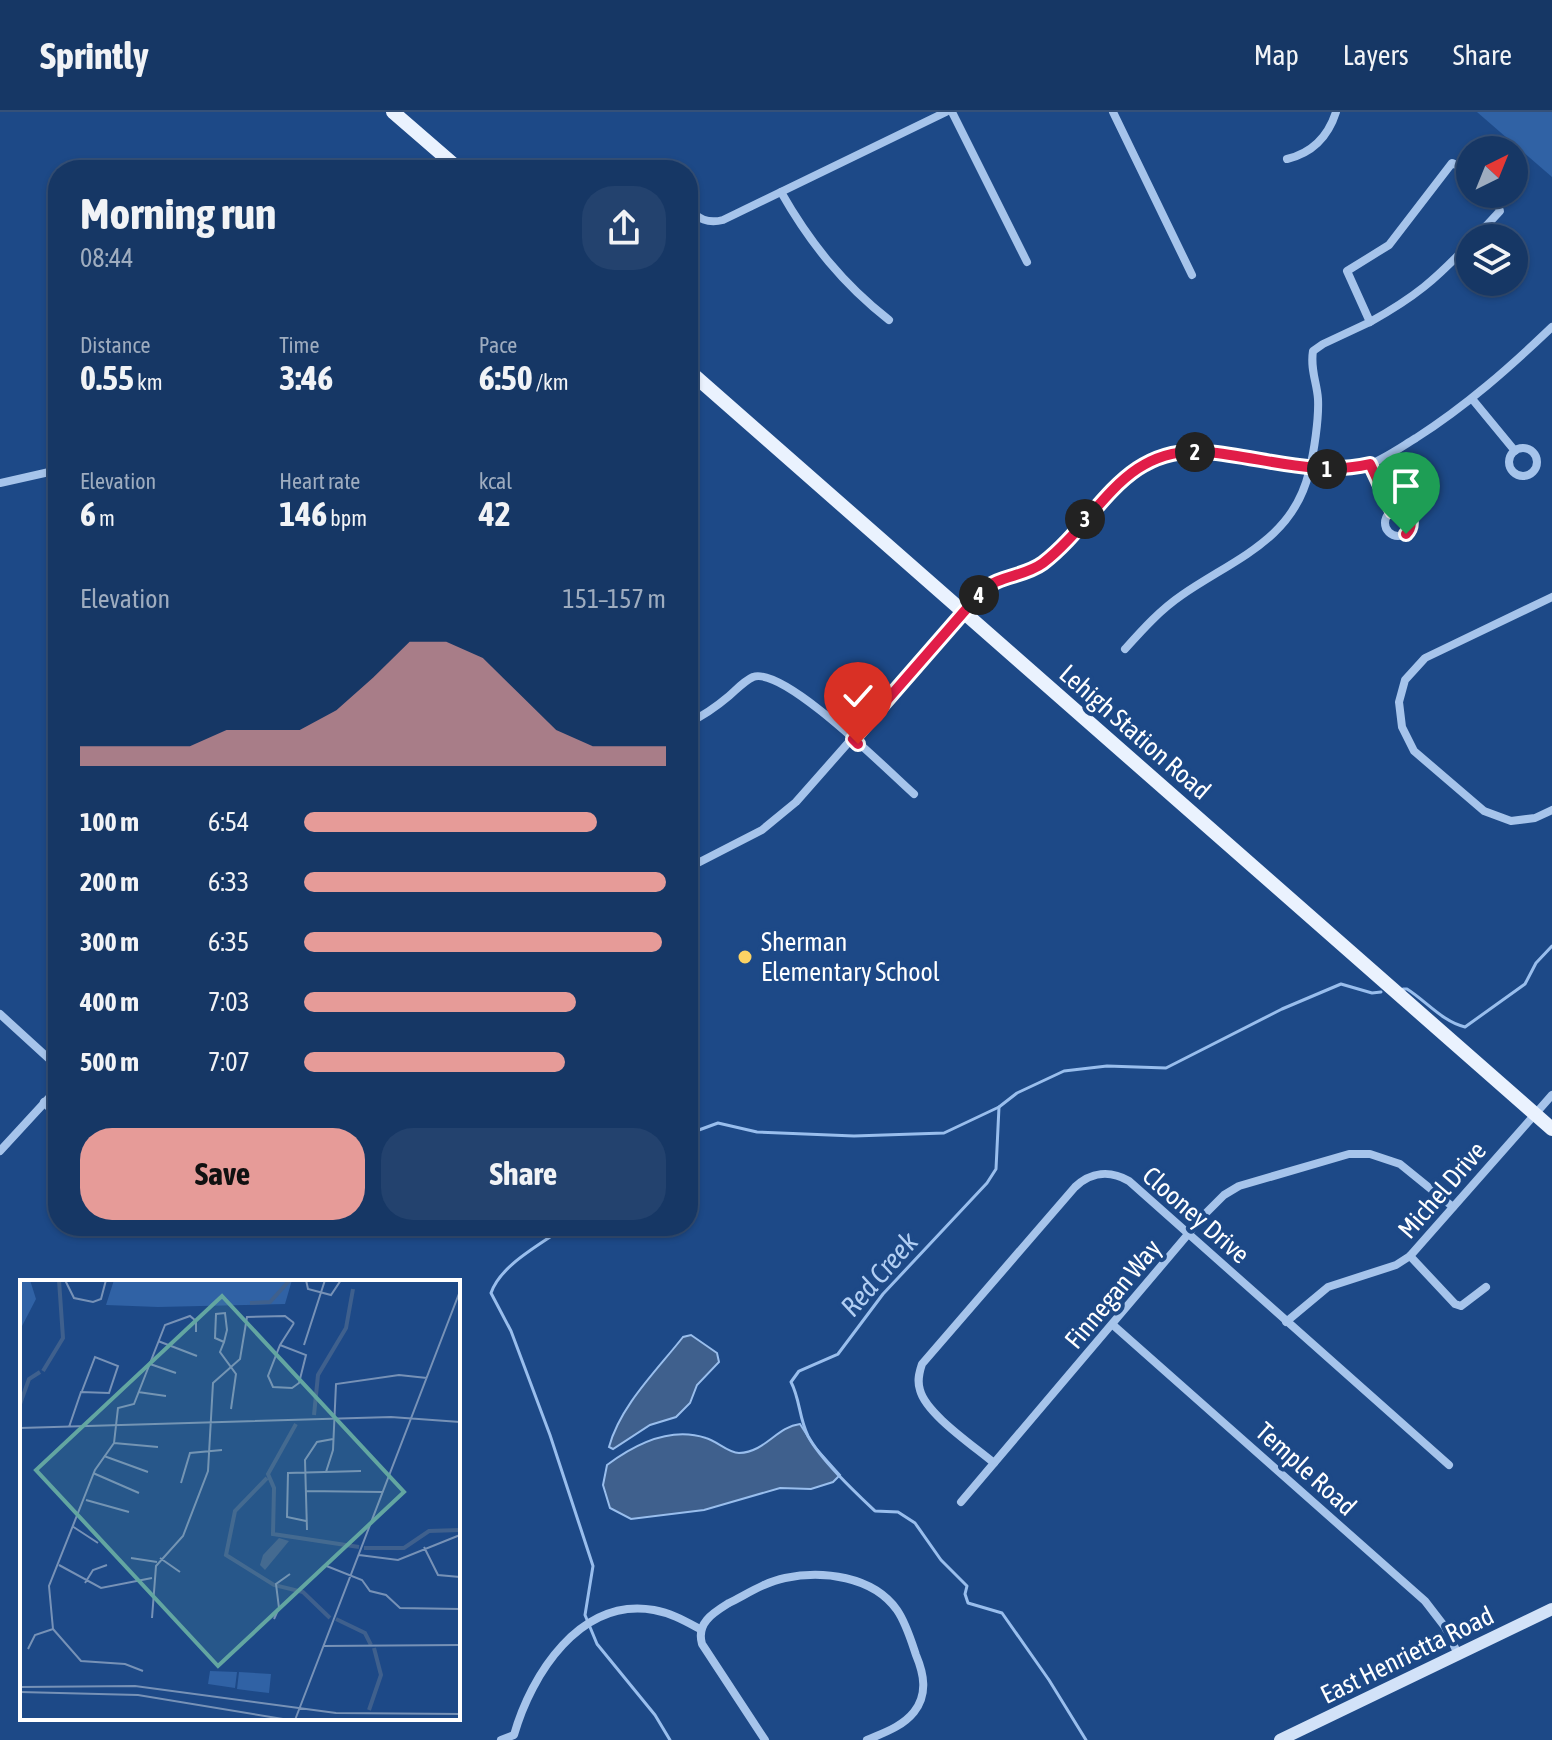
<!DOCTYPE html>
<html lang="en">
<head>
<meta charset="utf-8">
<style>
	:root { --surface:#163765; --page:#23426e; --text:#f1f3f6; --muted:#9eacbf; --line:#355179; --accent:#e69b98 }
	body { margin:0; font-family:"Asap Condensed",sans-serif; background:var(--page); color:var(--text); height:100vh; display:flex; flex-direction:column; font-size:30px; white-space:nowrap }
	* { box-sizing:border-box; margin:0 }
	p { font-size:26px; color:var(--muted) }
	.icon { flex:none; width:44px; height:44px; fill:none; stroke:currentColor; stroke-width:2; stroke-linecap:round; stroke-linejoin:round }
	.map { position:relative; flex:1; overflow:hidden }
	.drawer { position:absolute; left:48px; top:48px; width:650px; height:1076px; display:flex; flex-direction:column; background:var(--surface); border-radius:32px; box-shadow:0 2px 6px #0004,0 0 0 2px var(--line) }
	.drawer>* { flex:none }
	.needle { width:52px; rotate:43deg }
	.controls { position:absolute; left:1456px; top:24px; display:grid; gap:16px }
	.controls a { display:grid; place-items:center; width:72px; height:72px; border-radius:50%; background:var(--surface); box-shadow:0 2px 6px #0004,0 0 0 2px var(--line); font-size:40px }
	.pin { position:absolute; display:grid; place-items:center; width:68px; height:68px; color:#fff; margin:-82px -34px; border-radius:50% 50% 50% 0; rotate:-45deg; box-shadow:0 0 8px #0007 }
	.pin .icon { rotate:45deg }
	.km { position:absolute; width:40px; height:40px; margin:-20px; border-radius:50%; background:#222; color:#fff; font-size:22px; line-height:40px; text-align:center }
	.round { display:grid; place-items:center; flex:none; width:84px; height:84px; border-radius:32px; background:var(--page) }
	.overview { display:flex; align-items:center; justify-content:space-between; height:136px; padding:0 32px }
	h1 { font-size:44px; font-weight:700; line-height:60px }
	.figures { display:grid; grid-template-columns:repeat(3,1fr); gap:12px; height:136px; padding:8px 32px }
	.figures div { display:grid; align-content:center }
	.figures b { font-size:34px; font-weight:700 }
	.figures small { font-size:22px; font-weight:400 }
	.figures p { font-size:22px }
	.chart { height:224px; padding:16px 32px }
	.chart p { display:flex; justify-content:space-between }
	.chart svg { width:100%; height:144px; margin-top:8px; fill:var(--accent); opacity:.7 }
	.primary-button { display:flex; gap:16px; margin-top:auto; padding:16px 32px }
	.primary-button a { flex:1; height:92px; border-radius:32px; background:var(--accent); color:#111; font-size:32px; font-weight:700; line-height:92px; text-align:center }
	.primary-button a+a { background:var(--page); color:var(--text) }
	ul { padding:0 32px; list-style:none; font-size:26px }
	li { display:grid; grid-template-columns:128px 96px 1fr; align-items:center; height:60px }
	li i { height:20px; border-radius:10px; background:var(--accent) }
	header { display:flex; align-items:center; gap:48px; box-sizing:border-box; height:112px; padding:0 40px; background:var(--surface); border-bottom:2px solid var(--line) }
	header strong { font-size:38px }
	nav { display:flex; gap:44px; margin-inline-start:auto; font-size:28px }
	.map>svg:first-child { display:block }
</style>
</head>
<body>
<header>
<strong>Sprintly</strong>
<nav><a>Map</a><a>Layers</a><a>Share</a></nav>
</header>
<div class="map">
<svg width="1552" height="1628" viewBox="0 0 1552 1628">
	<rect width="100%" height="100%" fill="#1d4987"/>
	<polygon fill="#3062a5" points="1477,0 1552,0 1552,65"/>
	<g fill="#3f608d" stroke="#99beed" stroke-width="2">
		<path d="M691,1223L717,1241L719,1250L697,1273L690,1291L676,1305L650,1313L613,1337L609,1335C620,1294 657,1258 683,1225Z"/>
		<path d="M800,1312L814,1334L840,1363L833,1370L811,1377L780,1376L704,1398L631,1407L610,1396L603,1373L607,1353C635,1332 670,1314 706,1326C717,1329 728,1341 739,1341C766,1340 776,1315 800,1312Z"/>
	</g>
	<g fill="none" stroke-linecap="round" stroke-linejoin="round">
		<g stroke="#99beed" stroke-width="3">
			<path d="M1403,877H1407C1426,889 1443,910 1465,915L1525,872L1536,851L1552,834"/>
			<polyline points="688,1022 718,1011 757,1020 854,1024 944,1021 999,995"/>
			<path d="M566,1114C542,1132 501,1152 491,1181L511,1219L550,1323L593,1454L585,1503L597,1532L655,1603L670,1628"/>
			<path d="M1086,1628L1049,1568L1002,1501L968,1491L965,1482L967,1474L941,1448L915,1411L898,1400L875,1399C855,1380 821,1348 808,1324C799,1306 800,1287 791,1270L799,1259L838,1242L883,1182L987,1071L996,1057L999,995L1017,981L1064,959L1107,954L1166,956L1282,897L1341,872L1372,881L1381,880"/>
		</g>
		<g stroke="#a6c4eb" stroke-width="8">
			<polyline points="952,0 1027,150"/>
			<polyline points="1113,0 1192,163"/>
			<path d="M1287,47C1312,41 1328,25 1336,0"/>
			<path d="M1470,59L1452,51L1389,133L1347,159L1370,210C1415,185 1435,168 1470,131"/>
			<path d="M781,80C810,131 843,172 889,208"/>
			<path d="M688,96C698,107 708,112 723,108L946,0"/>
			<polyline points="1475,126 1500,99 1494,82"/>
			<polyline points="1473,288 1515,339"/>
			<circle cx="1523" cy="350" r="14"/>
			<polyline points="1370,352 1392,399"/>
			<polyline points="0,371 58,358"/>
			<circle cx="1398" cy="411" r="13"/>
			<polyline points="1552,485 1425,546 1405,568 1399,590 1402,615 1414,639 1484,699 1511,709 1535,706 1552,698"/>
			<path d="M1125,537C1143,517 1160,498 1182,483C1234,447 1293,428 1309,360C1314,340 1319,307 1318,287C1317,271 1310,257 1313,239L1323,232L1370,210"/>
			<path d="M688,611C703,604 716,595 729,584C736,578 744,569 753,565C784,554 888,659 914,682"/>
			<path d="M688,756L762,718L796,690L982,479C1000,463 1024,465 1042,451C1087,418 1110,357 1170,343C1211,333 1266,350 1308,356C1328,358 1349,359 1368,353C1384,347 1401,335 1416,326C1466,294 1509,256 1552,215"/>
			<polyline points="0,902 58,955"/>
			<polyline points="44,990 58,1005"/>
			<polyline points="0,1039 58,976"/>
			<polyline points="1410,1144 1455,1192 1461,1194 1486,1175"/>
			<polyline points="1286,1210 1328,1175 1396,1153 1410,1144 1552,983"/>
			<polyline points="1113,1213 1425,1489 1445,1515 1458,1542"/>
			<path d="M994,1351C974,1334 926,1302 920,1278C917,1269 919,1261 922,1252L1075,1075C1091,1060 1110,1058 1129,1069L1449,1353"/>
			<polyline points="961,1390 1206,1101 1224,1083 1239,1074 1349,1042 1370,1042 1400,1052 1453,1095"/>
			<path d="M501,1628L514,1623C531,1563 580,1485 654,1498C671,1501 685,1509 700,1517"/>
			<path d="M765,1628L702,1532C696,1511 713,1501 729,1491C747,1482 765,1470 785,1466C822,1458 873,1464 897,1498C906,1511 911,1528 916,1543C924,1562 928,1582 914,1600C902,1615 883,1621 867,1628"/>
		</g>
		<polyline stroke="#d2e2f8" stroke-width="12" points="1280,1628 1552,1497"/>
		<g stroke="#eaf2fe" stroke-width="14">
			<polyline points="393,0 460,58"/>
			<polyline points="688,258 1552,1017"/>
		</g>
	</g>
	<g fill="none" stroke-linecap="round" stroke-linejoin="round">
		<defs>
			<path id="route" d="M858,632L853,627L982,479C999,463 1024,465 1043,451C1099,408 1122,332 1207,340C1262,345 1315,365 1370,352L1392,399H1405C1412,406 1413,415 1406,422"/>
		</defs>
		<use href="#route" stroke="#fff" stroke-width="16"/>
		<use href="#route" stroke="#e11d48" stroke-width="10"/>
	</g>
	<circle fill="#fbd264" stroke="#1d4987" stroke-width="3" cx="745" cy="845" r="8"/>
	<g text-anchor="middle" stroke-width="8" stroke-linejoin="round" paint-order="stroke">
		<g font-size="26" fill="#fff" stroke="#1d4987">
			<text transform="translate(1135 620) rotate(41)" y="9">Lehigh Station Road</text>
			<text transform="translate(1442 1078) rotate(-49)" y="9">Michel Drive</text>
			<text transform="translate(1196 1103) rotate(41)" y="9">Clooney Drive</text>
			<text transform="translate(1113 1182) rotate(-50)" y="9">Finnegan Way</text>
			<text transform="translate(1306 1357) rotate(42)" y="9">Temple Road</text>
			<text transform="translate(1407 1543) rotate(-26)" y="9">East Henrietta Road</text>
		</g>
		<g font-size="26" fill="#fff" stroke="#1d4987" text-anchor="start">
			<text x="761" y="839">Sherman<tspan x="761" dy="30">Elementary School</tspan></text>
		</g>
		<g font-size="28" font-style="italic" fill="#b1cef3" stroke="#1d4987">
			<text transform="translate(879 1162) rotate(-49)" y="10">Red Creek</text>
		</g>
	</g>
	<g transform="translate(20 1168)">
		<rect width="440" height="440" fill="#1d4987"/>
		<path d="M0,0H10L16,19L0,50ZM94,0H272L265,24L138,27L86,25ZM190,391L217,392L215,408L188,404ZM219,392L251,394L249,413L217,409Z" fill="#3062a5"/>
		<path d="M259,258L269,261L245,290L240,285L243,275Z" fill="#3f608d"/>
		<path fill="none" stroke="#3f608d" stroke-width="4" d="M230,23L250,22L270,0M23,91L43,58L39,0M0,124L9,99L20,92M294,135L298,95L326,48L333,9M276,144L248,194L254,208L253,254L339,267M247,198L215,231L206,275L254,305L283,312L310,338M344,268H384L409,251L440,250M316,339L345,353L351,365M349,430L361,395L354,368"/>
		<path fill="none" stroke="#7792b7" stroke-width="2" d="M45,0L54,18L73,22L81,19L86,0M286,0L288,9L311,15L321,0M295,31L284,65L305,0M205,33L207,50L204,62L195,58L196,34ZM138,61L177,76M204,62L200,72L216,94L211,129M260,65L286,75L279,103L272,108L253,107L248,96L260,65L274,43M130,84L156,93M118,112L146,116M49,147L61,112L89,113L98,86L75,77L62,111M0,148L371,137L440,142M94,163L138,167M84,176L128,192M306,192L313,170L316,104L379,95L407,98M73,193L119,213M161,203L170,173L202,170M285,211L363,212M66,220L109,232M286,241L267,237L268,193L341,191M52,246L78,263M287,250L285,180L297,162L313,159M404,267L418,295L440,297M339,275L378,280L440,255M111,278L137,282M140,278L160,292M39,285L81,308L132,298M304,285L342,300L350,311L366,315L380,328L440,329M65,303L73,290L87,285M132,338L136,286L163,256L188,191L193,103L220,79L227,37L265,36L274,43M254,339L259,328L256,304L270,294M303,366L440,365M8,369L15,355L33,349M123,391L105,384L61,381L33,349L29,306L75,190L94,163L98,128L114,124L145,45L170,36L176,41V52M0,407L115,406L316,433L440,434M0,412L118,415L269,440M275,440L440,11"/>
		<path fill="#63a6a1" fill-opacity="0.15" stroke="#63a6a1" stroke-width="4" d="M202,16L384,212L198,386L16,190Z"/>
		<rect width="440" height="440" fill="none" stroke="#fff" stroke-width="4"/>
	</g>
</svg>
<div class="controls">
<a><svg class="needle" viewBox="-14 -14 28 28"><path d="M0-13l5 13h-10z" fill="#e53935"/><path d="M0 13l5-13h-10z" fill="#9eacbf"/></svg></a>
<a><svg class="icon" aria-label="layers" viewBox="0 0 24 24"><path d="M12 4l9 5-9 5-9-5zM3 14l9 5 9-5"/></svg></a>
</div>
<div class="pin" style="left:1406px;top:422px;background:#1e9e55"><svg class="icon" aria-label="arrive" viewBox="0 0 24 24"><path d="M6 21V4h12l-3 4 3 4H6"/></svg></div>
<div class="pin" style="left:858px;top:632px;background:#d93025"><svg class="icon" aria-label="check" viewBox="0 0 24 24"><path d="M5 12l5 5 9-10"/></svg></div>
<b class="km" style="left:1327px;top:357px">1</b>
<b class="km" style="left:1195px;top:340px">2</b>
<b class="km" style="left:1085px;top:407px">3</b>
<b class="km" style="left:979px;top:483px">4</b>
<section class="drawer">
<div class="overview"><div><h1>Morning run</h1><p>08:44</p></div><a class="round"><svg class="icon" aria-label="share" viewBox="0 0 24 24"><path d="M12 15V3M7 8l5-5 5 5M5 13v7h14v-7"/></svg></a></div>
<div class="figures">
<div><p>Distance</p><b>0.55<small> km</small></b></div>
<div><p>Time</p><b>3:46</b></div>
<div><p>Pace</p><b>6:50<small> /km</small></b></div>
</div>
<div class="figures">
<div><p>Elevation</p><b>6<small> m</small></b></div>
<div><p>Heart rate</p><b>146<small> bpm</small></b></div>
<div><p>kcal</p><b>42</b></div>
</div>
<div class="chart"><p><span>Elevation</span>151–157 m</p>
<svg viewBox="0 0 160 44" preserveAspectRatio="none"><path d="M0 44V38L10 38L20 38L30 38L40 33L50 33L60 33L70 27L80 17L90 6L100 6L110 11L120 22L130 33L140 38L150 38L160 38V44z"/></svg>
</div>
<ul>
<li><b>100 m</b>6:54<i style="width:81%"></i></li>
<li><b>200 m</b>6:33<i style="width:100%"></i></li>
<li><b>300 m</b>6:35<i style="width:99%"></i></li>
<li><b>400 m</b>7:03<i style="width:75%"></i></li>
<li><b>500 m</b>7:07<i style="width:72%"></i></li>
</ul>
<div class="primary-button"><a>Save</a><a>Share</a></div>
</section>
</div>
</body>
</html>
